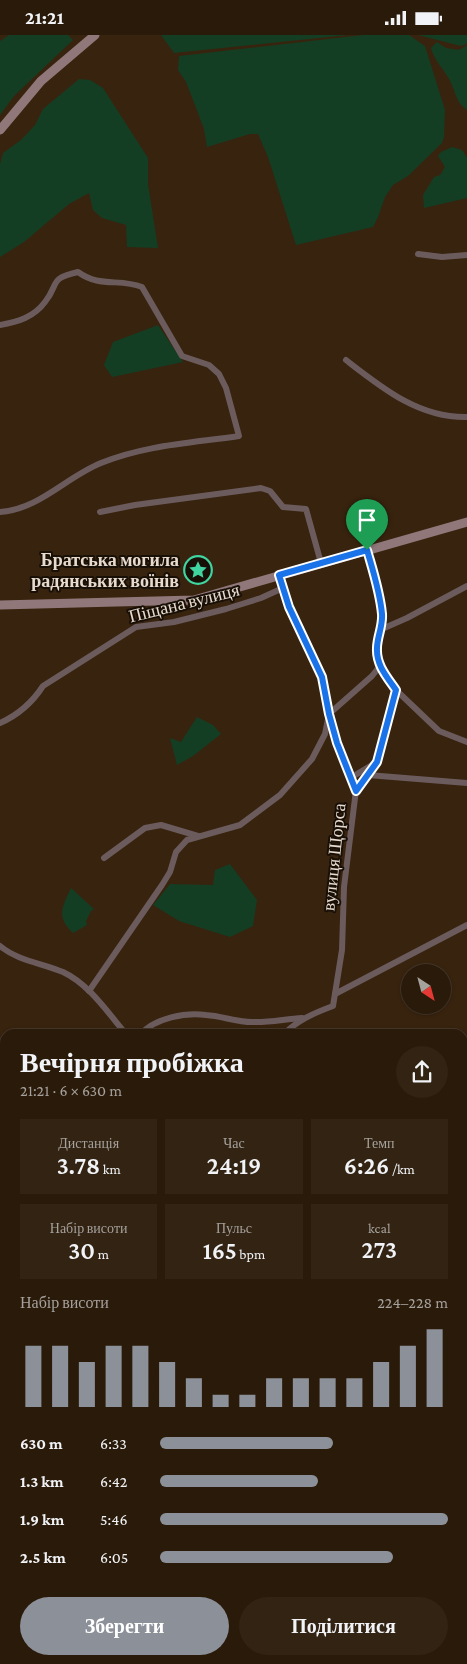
<!DOCTYPE html>
<html lang="uk">
<head>
<meta charset="utf-8">
<style>
	:root { --surface:#2a1a0a; --page:#322313; --text:#f1f3f6; --muted:#a5a19c; --line:#46382b; --accent:#8c9099 }
	body { margin:0; font-family:"Crimson Pro",serif; background:var(--page); color:var(--text); height:100vh; display:flex; flex-direction:column; font-size:19px; white-space:nowrap }
	* { box-sizing:border-box; margin:0 }
	p { font-size:16px; color:var(--muted) }
	.icon { flex:none; width:28px; height:28px; fill:none; stroke:currentColor; stroke-width:2; stroke-linecap:round; stroke-linejoin:round }
	.map { position:relative; flex:1; overflow:hidden }
	.panel { position:absolute; left:0px; top:994px; width:468px; height:636px; display:flex; flex-direction:column; background:var(--surface); border-radius:15px 15px 0 0; box-shadow:0 1px 4px #0004,0 0 0 1px var(--line) }
	.panel>* { flex:none }
	.needle { width:32px; rotate:144deg }
	.tools { position:absolute; left:401px; top:929px; display:grid; gap:10px }
	.tools a { display:grid; place-items:center; width:50px; height:50px; border-radius:50%; background:var(--surface); box-shadow:0 1px 4px #0004,0 0 0 1px var(--line); font-size:25px }
	.pin { position:absolute; display:grid; place-items:center; width:42px; height:42px; color:#fff; margin:-51px -21px; border-radius:50% 50% 50% 0; rotate:-45deg; box-shadow:0 0 5px #0007 }
	.pin .icon { rotate:45deg }
	.round { display:grid; place-items:center; flex:none; width:52px; height:52px; border-radius:26px; background:var(--page) }
	.headline { display:flex; align-items:center; justify-content:space-between; height:85px; padding:0 20px }
	h1 { font-size:28px; font-weight:600; line-height:38px }
	.figures { display:grid; grid-template-columns:repeat(3,1fr); gap:8px; height:85px; padding:5px 20px }
	.figures div { display:grid; align-content:center; border-radius:0px; background:var(--page); text-align:center }
	.figures b { font-size:25px; font-weight:600 }
	.figures small { font-size:14px; font-weight:400 }
	.figures p { font-size:14px }
	.chart { height:140px; padding:10px 20px }
	.chart p { display:flex; justify-content:space-between }
	.chart svg { width:100%; height:90px; margin-top:5px; stroke:var(--accent); stroke-width:6 }
	.primary-button { display:flex; gap:10px; margin-top:auto; padding:10px 20px }
	.primary-button a { flex:1; height:58px; border-radius:30px; background:var(--accent); color:#fff; font-size:20px; font-weight:600; line-height:58px; text-align:center }
	.primary-button a+a { background:var(--page); color:var(--text) }
	ul { padding:0 20px; list-style:none; font-size:16px }
	li { display:grid; grid-template-columns:80px 60px 1fr; align-items:center; height:38px }
	li i { height:12px; border-radius:6px; background:var(--accent) }
	.status { display:flex; justify-content:space-between; align-items:center; height:35px; padding:0 25px; background:var(--surface); direction:ltr }
	.status svg { height:14px; fill:currentColor }
	.map>svg:first-child { display:block }
</style>
</head>
<body>
<div class="status"><b>21:21</b><svg viewBox="0 0 49 12"><path d="M0 12V9h3v3zM5 12V6h3v6zM10 12V3h3v9zM15 12V0h3v12zM26 1h20v11H26zM47 4h2v5h-2z"/></svg></div>
<div class="map">
<svg width="467" height="1629" viewBox="0 0 467 1629">
	<rect width="100%" height="100%" fill="#38230e"/>
	<g fill="#143e23">
		<polygon points="9,0 68,0 73,5 14,61 0,80 0,6"/>
		<polygon points="161,0 348,0 174,18"/>
		<polygon points="363,0 409,0 425,11 445,75 444,102 442,108 408,141 393,150 385,162 378,182 373,192 296,210 268,122 258,99 250,99 207,112 204,94 198,78 186,47 178,35 179,21"/>
		<polygon points="418,0 467,0 467,9 461,11"/>
		<path d="M437,7L446,13L459,15L467,10V75C455,67 456,56 449,44C443,33 434,25 431,13Z"/>
		<polygon points="79,44 90,45 103,53 148,123 148,149 158,213 127,212 126,190 102,183 93,175 89,158 69,169 24,207 0,222 0,129 3,118 21,105 35,90 43,74"/>
		<polygon points="452,112 462,115 467,123 467,163 424,173 423,160 434,142 440,140 445,132 438,121 441,117"/>
		<polygon points="158,290 183,327 112,342 104,330 113,307"/>
		<polygon points="197,682 213,690 221,699 193,721 177,730 170,703 181,707"/>
		<polygon points="230,829 257,865 253,891 230,902 179,886 153,870 170,849 213,850 215,835"/>
		<path d="M71,853L94,874L91,876L86,886L87,890L73,898C56,882 62,872 71,853Z"/>
		<polygon points="467,1113 467,1629 0,1629 0,1279 5,1280 5,1625 462,1625 462,1118"/>
	</g>
	<g fill="none" stroke-linecap="round" stroke-linejoin="round">
		<g stroke="#6b5b5d" stroke-width="6">
			<polyline points="418,219 442,222 467,220"/>
			<path d="M0,290C18,287 34,282 45,267C60,248 48,244 78,237C100,253 119,243 142,252L182,321L209,330L219,339L226,353L239,401C192,408 146,410 101,428C66,442 40,474 0,477"/>
			<path d="M346,325C382,353 419,383 467,382"/>
			<polyline points="100,477 135,470 261,453 270,456 283,472 306,474 321,528"/>
			<path d="M279,540L289,572L322,642L329,679L337,708L356,755L344,852L342,915L333,971C314,978 298,985 284,999"/>
			<polyline points="382,594 407,583 467,551"/>
			<polyline points="396,655 439,696 467,707"/>
			<path d="M0,688C18,680 32,668 43,651L136,592L174,587L226,574L261,563L283,553"/>
			<polyline points="368,740 467,748"/>
			<polyline points="352,742 377,727 396,655 380,631"/>
			<polyline points="356,755 371,737"/>
			<polyline points="104,823 145,793 161,790 198,801"/>
			<path d="M0,911C18,926 42,928 63,937C89,949 108,978 126,999"/>
			<polyline points="89,956 162,850 170,837 176,817 187,805 240,790 280,760 312,724 325,699 329,679 372,641 380,631 377,613 382,594 382,580 378,550 367,515"/>
			<polyline points="335,959 467,890"/>
			<path d="M141,999C155,983 186,977 206,980C222,981 236,987 252,987C268,988 285,984 302,983"/>
			<polyline points="462,1049 467,1047"/>
			<polyline points="0,1149 5,1148"/>
			<polyline points="0,1248 5,1246"/>
		</g>
		<g stroke="#90787a" stroke-width="9">
			<polyline points="0,95 41,46 95,0"/>
			<polyline points="0,570 194,565 467,487"/>
		</g>
	</g>
	<g fill="none" stroke-linecap="round" stroke-linejoin="round">
		<defs>
			<path id="route" d="M367,515C373,536 380,557 382,579C383,591 377,602 377,613C376,630 387,642 396,655L377,727L356,756L337,708L329,679L322,642L289,572L279,540Z"/>
		</defs>
		<use href="#route" stroke="#fff" stroke-width="10"/>
		<use href="#route" stroke="#1a73e8" stroke-width="6"/>
	</g>
	<defs>
		<symbol id="sight-ring" viewBox="-11 -11 22 22"><circle r="9.5" fill="#180f06" stroke="#40d4a1" stroke-width="1.5"/><path d="M0-6L1.8-2.2L6-1.7L2.9 1.2L3.7 5.4L0 3.3L-3.7 5.4L-2.9 1.2L-6-1.7L-1.8-2.2Z" fill="#40d4a1"/></symbol>
	</defs>
	<g fill-rule="evenodd">
		<use href="#sight-ring" x="182" y="519" width="32" height="32"/>
	</g>
	<g text-anchor="middle" stroke-width="4" stroke-linejoin="round" paint-order="stroke">
		<g font-size="18" font-weight="bold" fill="#e8dbce" stroke="#180f06" text-anchor="end">
			<text x="179" y="531">Братська могила<tspan x="179" dy="21">радянських воїнів</tspan></text>
		</g>
		<g font-size="18" fill="#e8dbce" stroke="#180f06">
			<text transform="translate(184 568) rotate(-14)" y="6">Піщана вулиця</text>
			<text transform="translate(334 822) rotate(-84)" y="6">вулиця Щорса</text>
		</g>
	</g>
</svg>
<div class="tools">
<a><svg class="needle" viewBox="-14 -14 28 28"><path d="M0-13l5 13h-10z" fill="#e53935"/><path d="M0 13l5-13h-10z" fill="#a5a19c"/></svg></a>
</div>
<div class="pin" style="left:367px;top:515px;background:#1e9e55"><svg class="icon" aria-label="arrive" viewBox="0 0 24 24"><path d="M6 21V4h12l-3 4 3 4H6"/></svg></div>
<section class="panel">
<div class="headline"><div><h1>Вечірня пробіжка</h1><p>21:21 · 6 × 630 m</p></div><a class="round"><svg class="icon" aria-label="share" viewBox="0 0 24 24"><path d="M12 15V3M7 8l5-5 5 5M5 13v7h14v-7"/></svg></a></div>
<div class="figures">
<div><p>Дистанція</p><b>3.78<small> km</small></b></div>
<div><p>Час</p><b>24:19</b></div>
<div><p>Темп</p><b>6:26<small> /km</small></b></div>
</div>
<div class="figures">
<div><p>Набір висоти</p><b>30<small> m</small></b></div>
<div><p>Пульс</p><b>165<small> bpm</small></b></div>
<div><p>kcal</p><b>273</b></div>
</div>
<div class="chart"><p><span>Набір висоти</span>224–228 m</p>
<svg viewBox="0 0 160 44" preserveAspectRatio="none"><path d="M5 44V14M15 44V14M25 44V22M35 44V14M45 44V14M55 44V22M65 44V30M75 44V38M85 44V38M95 44V30M105 44V30M115 44V30M125 44V30M135 44V22M145 44V14M155 44V6"/></svg>
</div>
<ul>
<li><b>630 m</b>6:33<i style="width:60%"></i></li>
<li><b>1.3 km</b>6:42<i style="width:55%"></i></li>
<li><b>1.9 km</b>5:46<i style="width:100%"></i></li>
<li><b>2.5 km</b>6:05<i style="width:81%"></i></li>
</ul>
<div class="primary-button"><a>Зберегти</a><a>Поділитися</a></div>
</section>
</div>
</body>
</html>
